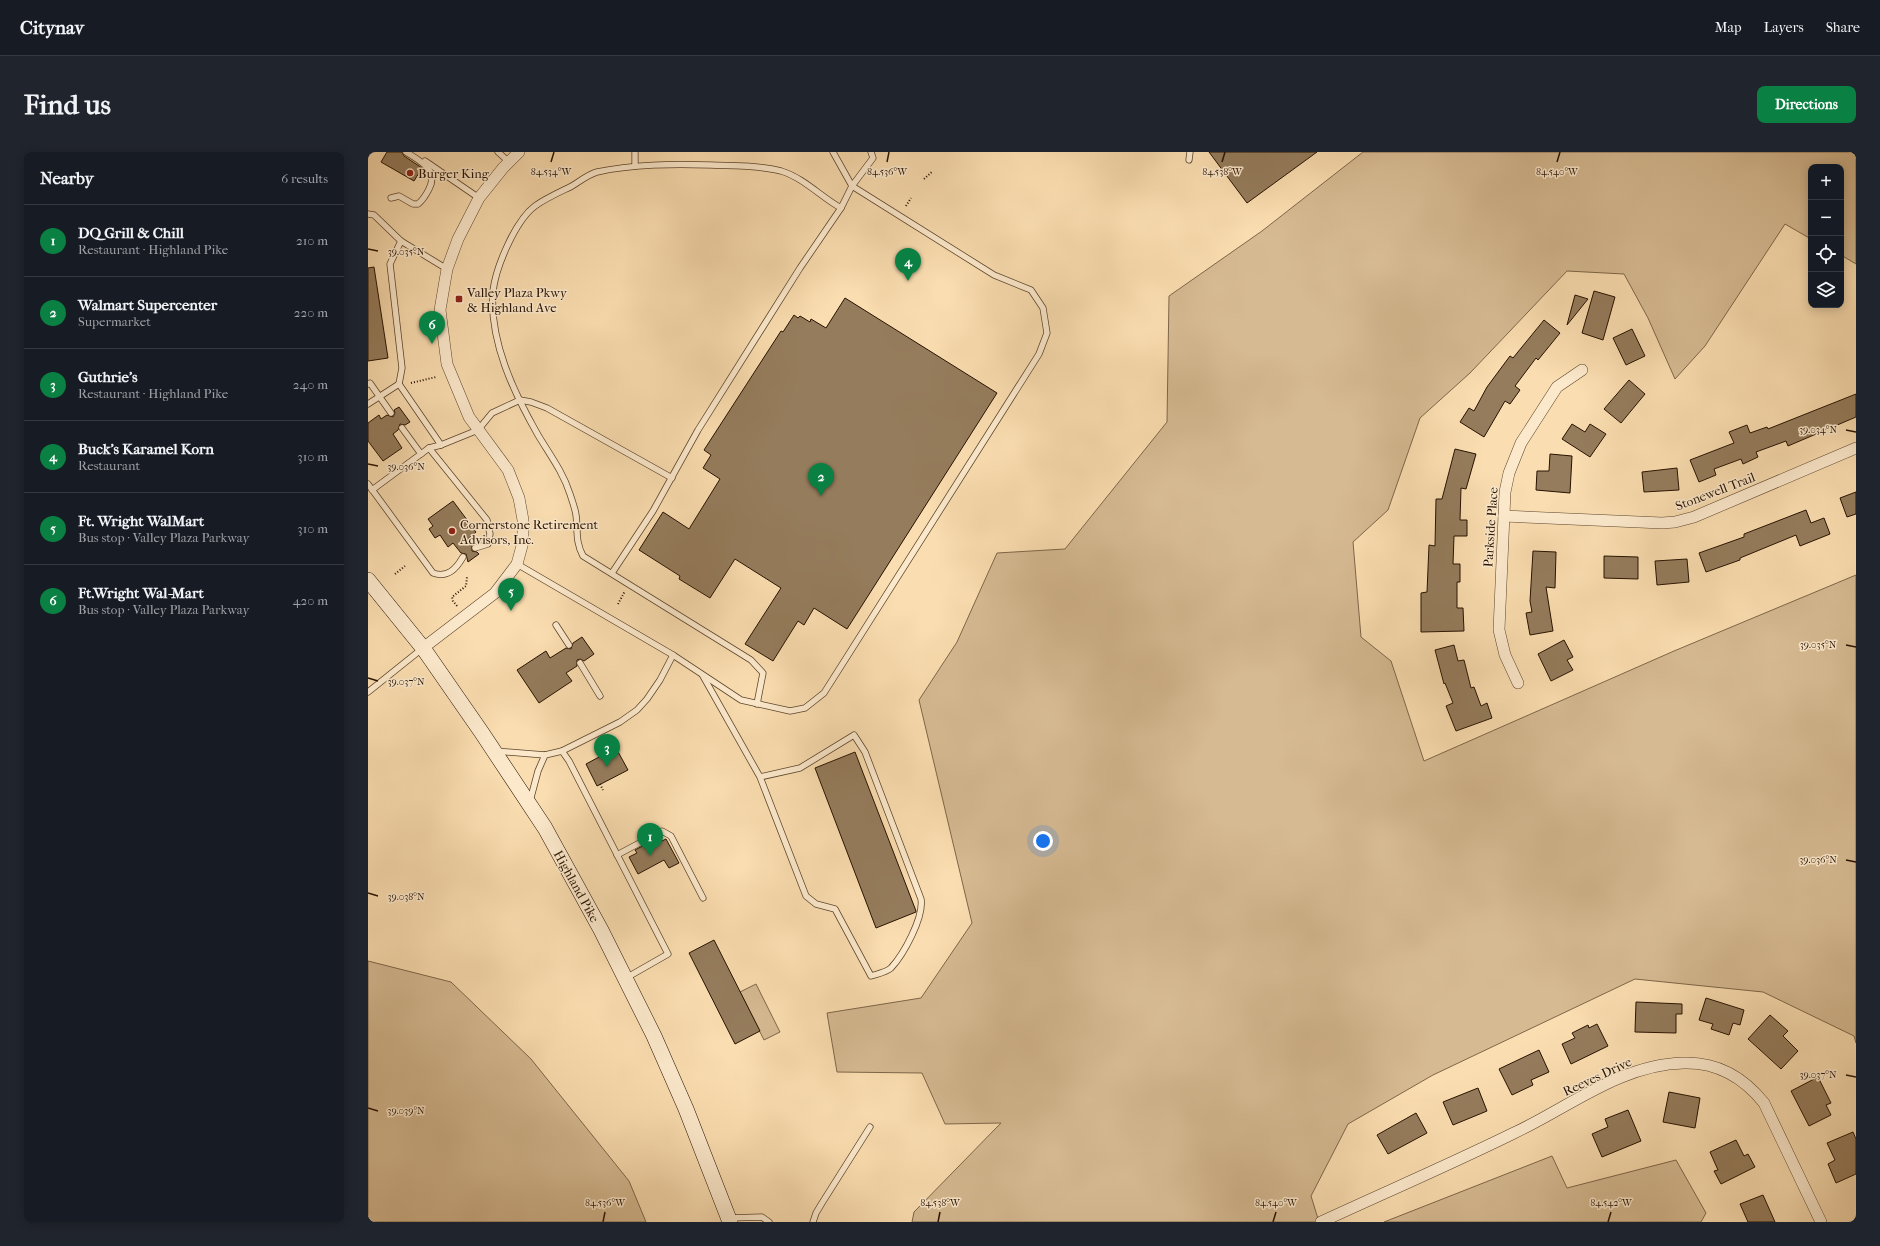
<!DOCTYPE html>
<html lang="en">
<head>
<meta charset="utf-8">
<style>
  :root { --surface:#171b24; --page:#20242c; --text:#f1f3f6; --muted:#9ea1a6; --line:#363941; --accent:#0b8043 }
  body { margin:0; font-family:"IM FELL French Canon",serif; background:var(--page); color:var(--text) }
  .controls { position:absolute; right:12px; top:12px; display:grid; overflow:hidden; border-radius:8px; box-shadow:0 2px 10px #0003 }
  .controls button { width:36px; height:36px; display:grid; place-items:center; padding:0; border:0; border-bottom:1px solid var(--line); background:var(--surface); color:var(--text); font:20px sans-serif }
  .you { position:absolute; left:675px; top:689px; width:14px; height:14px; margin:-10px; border:3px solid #fff; border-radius:50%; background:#1a73e8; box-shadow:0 0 0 6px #1a73e833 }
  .badge { display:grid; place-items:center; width:26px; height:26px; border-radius:50%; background:var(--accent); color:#fff; font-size:13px; font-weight:700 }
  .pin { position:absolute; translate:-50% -33px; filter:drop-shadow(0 1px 2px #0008) }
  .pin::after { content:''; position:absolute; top:21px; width:14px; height:12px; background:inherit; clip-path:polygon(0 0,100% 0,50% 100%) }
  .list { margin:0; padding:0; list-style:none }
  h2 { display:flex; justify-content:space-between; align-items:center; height:52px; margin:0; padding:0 16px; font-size:17px }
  h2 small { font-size:13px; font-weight:400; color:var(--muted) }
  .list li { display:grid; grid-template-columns:26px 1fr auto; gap:12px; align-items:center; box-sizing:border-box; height:72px; padding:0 16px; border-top:1px solid var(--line) }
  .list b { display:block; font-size:15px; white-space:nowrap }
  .list p { margin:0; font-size:13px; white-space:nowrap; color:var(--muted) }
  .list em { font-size:13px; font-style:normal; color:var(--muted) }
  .icon { flex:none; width:22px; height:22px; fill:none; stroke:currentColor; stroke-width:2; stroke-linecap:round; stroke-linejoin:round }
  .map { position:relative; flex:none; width:1488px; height:1070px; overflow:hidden; border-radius:8px }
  header { display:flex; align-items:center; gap:24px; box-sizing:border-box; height:56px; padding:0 20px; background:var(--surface); border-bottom:1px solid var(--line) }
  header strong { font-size:19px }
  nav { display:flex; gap:22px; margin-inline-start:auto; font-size:14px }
  .intro { display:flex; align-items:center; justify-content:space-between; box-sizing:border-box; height:96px; padding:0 24px }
  h1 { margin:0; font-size:28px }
  .button { padding:10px 18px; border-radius:8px; background:var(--accent); color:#fff; font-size:14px; font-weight:700 }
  main { display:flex; gap:24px; padding:0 24px }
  aside { flex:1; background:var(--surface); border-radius:8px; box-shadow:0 2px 10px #0003 }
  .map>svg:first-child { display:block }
  .green { fill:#d6ba92; stroke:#7e6649 }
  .building { fill:#957c5c; stroke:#271200 }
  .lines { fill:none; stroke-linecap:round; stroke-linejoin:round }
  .service-casing { stroke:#5c452c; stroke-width:7 }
  .minor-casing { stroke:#5c452c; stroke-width:12 }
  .secondary-casing { stroke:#271200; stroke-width:16 }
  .path { stroke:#271200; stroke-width:2; stroke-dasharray:1 2; stroke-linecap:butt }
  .service { stroke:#fce9cc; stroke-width:5.5 }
  .minor { stroke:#fce9cc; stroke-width:11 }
  .secondary { stroke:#fce9cc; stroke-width:15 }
  .ticks { fill:none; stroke:#271200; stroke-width:1.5 }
  .poi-dot { fill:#8f2418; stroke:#fce9cc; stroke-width:1.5 }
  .labels { text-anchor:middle; stroke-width:3; stroke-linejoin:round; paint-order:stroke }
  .poi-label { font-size:13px; fill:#271200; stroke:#fce9cc; text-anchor:start }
  .street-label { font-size:13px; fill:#271200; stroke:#fce9cc }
  .ticks-label { font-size:10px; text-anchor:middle; fill:#271200; stroke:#fce9cc; stroke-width:3; stroke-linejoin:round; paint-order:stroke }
</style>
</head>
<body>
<header>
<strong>Citynav</strong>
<nav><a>Map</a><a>Layers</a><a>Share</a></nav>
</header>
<div class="intro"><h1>Find us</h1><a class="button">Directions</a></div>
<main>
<aside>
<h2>Nearby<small>6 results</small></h2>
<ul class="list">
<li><span class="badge">1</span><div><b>DQ Grill &amp; Chill</b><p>Restaurant · Highland Pike</p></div><em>210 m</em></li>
<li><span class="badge">2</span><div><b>Walmart Supercenter</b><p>Supermarket</p></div><em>220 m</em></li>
<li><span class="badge">3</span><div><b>Guthrie's</b><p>Restaurant · Highland Pike</p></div><em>240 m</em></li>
<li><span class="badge">4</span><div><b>Buck's Karamel Korn</b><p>Restaurant</p></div><em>310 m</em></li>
<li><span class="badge">5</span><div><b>Ft. Wright WalMart</b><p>Bus stop · Valley Plaza Parkway</p></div><em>310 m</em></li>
<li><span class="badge">6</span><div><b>Ft.Wright Wal-Mart</b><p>Bus stop · Valley Plaza Parkway</p></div><em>420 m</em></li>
</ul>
</aside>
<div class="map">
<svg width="1488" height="1070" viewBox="0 0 1488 1070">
  <rect width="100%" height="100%" fill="#faddb0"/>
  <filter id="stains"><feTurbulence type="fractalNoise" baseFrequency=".005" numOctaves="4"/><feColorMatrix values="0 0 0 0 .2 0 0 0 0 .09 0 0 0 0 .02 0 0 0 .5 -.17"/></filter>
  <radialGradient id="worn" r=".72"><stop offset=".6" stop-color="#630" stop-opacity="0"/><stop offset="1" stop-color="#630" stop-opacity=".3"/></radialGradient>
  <!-- green -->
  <g class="green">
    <polygon points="995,0 1488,0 1488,112 1473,103 1473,15 1443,15 1443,87 1417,72 1337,194 1307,227 1280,166 1256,122 1199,119 1102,221 1052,266 1020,358 985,390 993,485 1023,509 1056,609 1306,499 1488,423 1488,891 1486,884 1395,840 1267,827 1065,923 980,972 943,1044 951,1070 544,1070 546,1060 633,971 577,972 554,921 469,920 459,861 553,846 604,771 551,548 589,490 629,401 697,397 799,270 801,144 894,79"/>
    <polygon points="0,809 83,830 163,907 261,1029 278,1070 0,1070"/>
    <polygon points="388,832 412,880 396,888 372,840"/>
    <polygon points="1184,1004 1199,1036 1308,1008 1338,1061 1333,1070 1016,1070"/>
  </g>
  <!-- building -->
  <g class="building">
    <polygon points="19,0 34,0 36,4 54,16 46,29 13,10"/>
    <polygon points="841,0 949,0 879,51"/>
    <polygon points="6,115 20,206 0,209 0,116"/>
    <polygon points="1226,139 1247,145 1235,188 1214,181"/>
    <polygon points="1207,143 1220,147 1199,173"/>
    <polygon points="477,146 629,241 479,477 446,456 436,473 430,469 405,509 377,492 413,436 367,407 342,446 311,427 312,424 271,398 295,360 321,377 352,327 335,316 343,303 336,298 413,179 415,180 426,163 430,166 432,164 442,170 443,167 458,176"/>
    <polygon points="1176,168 1192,181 1170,208 1168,206 1147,234 1152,238 1142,252 1137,249 1116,285 1092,270 1101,256 1106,259 1119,235 1142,204 1145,206"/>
    <polygon points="1264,177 1277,204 1258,213 1245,186"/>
    <polygon points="1261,228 1277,242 1253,271 1236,257"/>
    <polygon points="1488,242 1488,265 1420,294 1418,289 1388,300 1390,305 1375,312 1373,307 1346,317 1348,323 1331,330 1322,308 1366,291 1361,280 1379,273 1382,281 1399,275 1400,277"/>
    <polygon points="31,255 42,270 37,273 32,272 30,278 25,282 34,296 15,309 0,289 0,271 11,263 13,267 19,263 25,265 27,261 26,258"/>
    <polygon points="1204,272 1217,280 1222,272 1238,282 1222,305 1194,287"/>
    <polygon points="1087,297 1108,302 1098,337 1093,336 1092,368 1099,368 1099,384 1086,384 1085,412 1092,412 1092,430 1089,430 1089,456 1095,456 1096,479 1053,480 1053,441 1059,440 1061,393 1067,394 1068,347 1074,347"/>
    <polygon points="1182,302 1204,304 1202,341 1168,338 1169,319 1181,319"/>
    <polygon points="1309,316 1311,338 1276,340 1274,320"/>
    <polygon points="1488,340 1488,362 1479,365 1472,346"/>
    <polygon points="85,349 108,380 100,387 104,393 104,399 109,400 111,402 100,410 98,402 93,401 85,391 80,395 72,383 67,386 61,377 65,374 60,367"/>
    <polygon points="1438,358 1443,371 1456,366 1462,382 1432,394 1428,383 1372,406 1372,408 1338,420 1331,401 1376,385 1376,382"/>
    <polygon points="1165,399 1188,400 1187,436 1178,435 1185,479 1162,483 1158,461 1164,460 1162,449"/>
    <polygon points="1236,404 1270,405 1270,427 1236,426"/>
    <polygon points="1319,407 1321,430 1289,433 1287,409"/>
    <polygon points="214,485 226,502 216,509 212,507 209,508 209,514 198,521 204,529 171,551 149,518 178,499 182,506 198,496 203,497 205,491"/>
    <polygon points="1196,488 1205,505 1199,508 1205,518 1183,529 1170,502"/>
    <polygon points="1086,493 1090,509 1096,508 1103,536 1106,535 1113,554 1119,551 1124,566 1088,579 1078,554 1085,551 1077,531 1076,532 1067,498"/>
    <polygon points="248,596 260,618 229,634 218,612"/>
    <polygon points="487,600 548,759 548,760 508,776 447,616"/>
    <polygon points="290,686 292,690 298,687 311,711 301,716 296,708 270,722 261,705 269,701 267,698"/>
    <polygon points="346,788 392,879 367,892 321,801"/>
    <polygon points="1338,846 1376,858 1372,873 1365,871 1361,883 1343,877 1345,872 1331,868"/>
    <polygon points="1268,850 1314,852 1314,862 1308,862 1308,881 1267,880"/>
    <polygon points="1402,863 1420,879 1415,884 1430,899 1413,917 1380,887"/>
    <polygon points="1229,872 1240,894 1203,912 1194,892 1207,886 1204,881 1220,873 1221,876"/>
    <polygon points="1171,898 1181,920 1163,928 1165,933 1144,943 1131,917"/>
    <polygon points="1450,925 1463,951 1458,953 1463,963 1441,974 1423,939"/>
    <polygon points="1110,936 1119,959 1085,973 1075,950"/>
    <polygon points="1301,940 1332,946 1327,976 1295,970"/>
    <polygon points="1260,958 1273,989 1234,1005 1224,982 1240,975 1237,967"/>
    <polygon points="1048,961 1059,981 1020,1002 1009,983"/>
    <polygon points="1485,980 1488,987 1488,1022 1468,1031 1460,1012 1467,1008 1459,991"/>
    <polygon points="1368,988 1376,1004 1380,1002 1387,1015 1353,1032 1346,1019 1350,1018 1342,1000"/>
    <polygon points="1395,1043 1407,1070 1380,1070 1372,1052"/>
  </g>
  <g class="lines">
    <!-- service casing -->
    <g class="service-casing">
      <g id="service">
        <polyline points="130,0 141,10"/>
        <polyline points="267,0 267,14"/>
        <polyline points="821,8 822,0"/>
        <polyline points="57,9 111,46"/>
        <path d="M23 46 31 44 45 52H50C55 48 58 43 61 37 71 18 52 9 38 0"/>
        <polyline points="0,62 6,63 33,89"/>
        <polyline points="0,232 2,231 23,261"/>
        <polyline points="31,232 34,216 22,112 33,89 79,117"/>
        <polyline points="0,252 31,232 73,293"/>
        <polyline points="34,276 53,302"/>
        <polyline points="61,296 119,368 122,382 120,392 107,396"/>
        <path d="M0 332 65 421C80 426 88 417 95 405"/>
        <polyline points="4,338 61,296 73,293 110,278 124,261 152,248 163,250 179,256 304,326"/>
        <polyline points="149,412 305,503 373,548 422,559 437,556 456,541 671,202 679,181 675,156 663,138 626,123 484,34 465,0"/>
        <polyline points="244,421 285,359 330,278 432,116 473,56 484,34 505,6 503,0"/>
        <polyline points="188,473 201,493"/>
        <polyline points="212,511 232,544"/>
        <path d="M335 524 392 625 438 744 448 752 467 757 503 824C509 822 519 820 523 816 536 802 556 765 553 747L497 600 486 583 432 616 392 625"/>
        <polyline points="0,540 55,496"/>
        <path d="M389 552 395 521 383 508 215 404C207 389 210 378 208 363 207 356 204 348 202 342 195 320 182 303 170 283 146 241 121 189 125 139 128 115 147 69 167 54 178 46 192 40 204 34 212 29 221 22 229 20 266 12 305 12 342 13 365 14 391 13 413 19 436 26 453 45 473 56"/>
        <polyline points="128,599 177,603 194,599 252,570 269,558 279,547 292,528 305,503"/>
        <polyline points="194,599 201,609 300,802 258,826"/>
        <polyline points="162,649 170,619 177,603"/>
        <polyline points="249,703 294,679 303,684 335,746"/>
        <polyline points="361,1066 394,1065 401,1070"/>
        <polyline points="445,1070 448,1061 454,1051 502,975"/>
      </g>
    </g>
    <!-- minor casing -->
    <g class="minor-casing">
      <g id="minor">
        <polyline points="1136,364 1294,371 1307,370 1326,365 1488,296"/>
        <polyline points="55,496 127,441 149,412 155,390 155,368 151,346 140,318 101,265 79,212 72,158 79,117 90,87 111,46 135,16 151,0"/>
        <polyline points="1150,531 1137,503 1131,478 1137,340 1141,321 1153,291 1189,235 1214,218"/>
        <path d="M953 1070C1018 1040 1083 1012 1146 981 1200 956 1253 912 1316 911 1349 910 1376 926 1396 951L1453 1070"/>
      </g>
    </g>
    <!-- secondary casing -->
    <g class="secondary-casing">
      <polyline id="secondary" points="0,428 55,496 114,581 177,676 233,778 286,884 318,957 362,1070"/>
    </g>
    <!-- path -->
    <g class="path">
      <polyline points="556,27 565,19"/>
      <polyline points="538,54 543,46"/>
      <polyline points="43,231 68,225"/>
      <polyline points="27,422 37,414"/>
      <polyline points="250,452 257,439"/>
      <polyline points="89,454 85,449 84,445 98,434 99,425"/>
      <polyline points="228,592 235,604"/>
      <polyline points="232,632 235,638"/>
    </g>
    <!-- service -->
    <use href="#service" class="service"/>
    <!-- minor -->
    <use href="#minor" class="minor"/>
    <!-- secondary -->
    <use href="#secondary" class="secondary"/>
  </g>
  <!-- ticks -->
  <path class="ticks" d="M183 10 186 0M519 10 521 0M854 10 857 0M1189 10 1192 0M0 97 10 99M1478 278 1488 280M0 312 10 314M1478 493 1488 495M0 526 10 529M1478 708 1488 710M0 741 10 744M1478 923 1488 925M0 956 10 959M235 1070 237 1060M570 1070 572 1060M905 1070 908 1060M1240 1070 1243 1060"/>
  <!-- markers -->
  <g class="poi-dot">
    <circle cx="42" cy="21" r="4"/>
    <rect x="87" y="143" width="8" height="8" rx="2"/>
    <circle cx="84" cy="379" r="4"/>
  </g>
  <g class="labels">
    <!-- poi labels -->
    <g class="poi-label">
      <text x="50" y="26">Burger King</text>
      <text x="99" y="145">Valley Plaza Pkwy<tspan x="99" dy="15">&amp; Highland Ave</tspan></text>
      <text x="92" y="377">Cornerstone Retirement<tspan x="92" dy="15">Advisors, Inc.</tspan></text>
    </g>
    <!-- street labels -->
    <g class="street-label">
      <text transform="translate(1347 339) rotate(-21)" y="5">Stonewell Trail</text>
      <text transform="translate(1122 375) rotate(-86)" y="5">Parkside Place</text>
      <text transform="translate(209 734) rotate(61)" y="5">Highland Pike</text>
      <text transform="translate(1229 924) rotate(-25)" y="5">Reeves Drive</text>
    </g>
  </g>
  <g class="ticks-label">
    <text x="183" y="23">84.534°W</text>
    <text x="519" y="23">84.536°W</text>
    <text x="854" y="23">84.538°W</text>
    <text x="1189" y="23">84.540°W</text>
    <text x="38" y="103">39.035°N</text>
    <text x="1450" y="281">39.034°N</text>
    <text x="38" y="318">39.036°N</text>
    <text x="1450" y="496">39.035°N</text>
    <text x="38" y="533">39.037°N</text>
    <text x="1450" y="711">39.036°N</text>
    <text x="38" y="748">39.038°N</text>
    <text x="1450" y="926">39.037°N</text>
    <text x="38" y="962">39.039°N</text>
    <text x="237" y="1054">84.536°W</text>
    <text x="572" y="1054">84.538°W</text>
    <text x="908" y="1054">84.540°W</text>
    <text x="1243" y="1054">84.542°W</text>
  </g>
  <rect width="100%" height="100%" filter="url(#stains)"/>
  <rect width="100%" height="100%" fill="url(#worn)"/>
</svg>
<div class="controls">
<button>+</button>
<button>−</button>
<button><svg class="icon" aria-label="locate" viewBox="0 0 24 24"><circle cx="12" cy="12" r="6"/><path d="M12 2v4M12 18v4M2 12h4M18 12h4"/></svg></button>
<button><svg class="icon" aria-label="layers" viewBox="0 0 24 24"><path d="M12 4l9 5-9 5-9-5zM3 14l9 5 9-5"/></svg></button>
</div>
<div class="you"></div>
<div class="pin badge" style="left:282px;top:704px">1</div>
<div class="pin badge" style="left:453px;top:344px">2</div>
<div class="pin badge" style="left:239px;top:615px">3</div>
<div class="pin badge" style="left:540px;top:129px">4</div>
<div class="pin badge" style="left:143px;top:459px">5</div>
<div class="pin badge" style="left:64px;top:192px">6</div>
</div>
</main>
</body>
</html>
